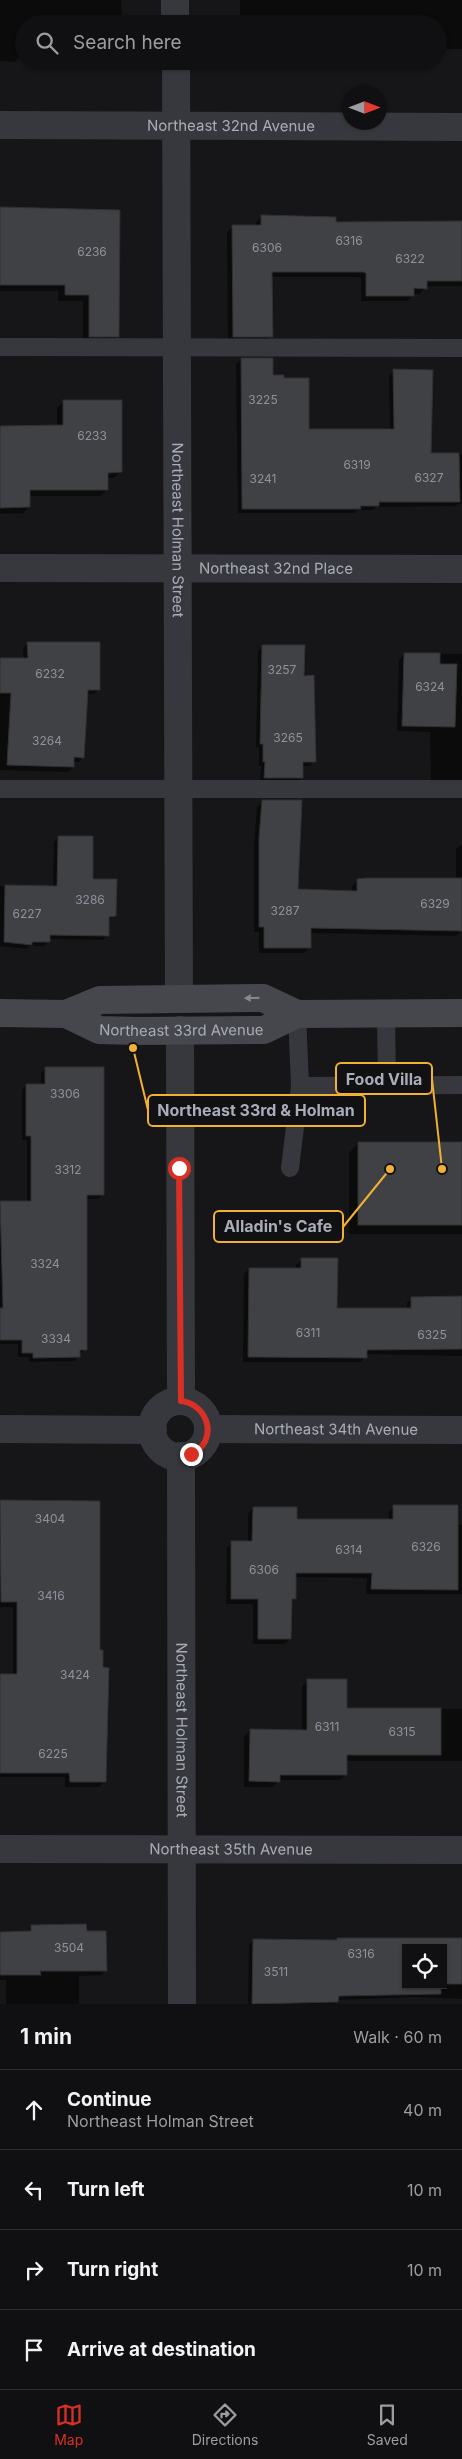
<!DOCTYPE html>
<html lang="en">
<head>
<meta charset="utf-8">
<style>
  :root { --surface:#101012; --page:#1e1e20; --text:#f1f3f6; --muted:#9c9d9f; --line:#303032; --accent:#d93025 }
  body { margin:0; font-family:Inter,sans-serif; background:var(--page); color:var(--text) }
  .controls { position:absolute; right:15px; bottom:15px; display:grid; overflow:hidden; border-radius:0px; box-shadow:0 1px 4px #0004 }
  .controls button { width:45px; height:45px; display:grid; place-items:center; padding:0; border:0; border-bottom:1px solid var(--line); background:var(--surface); color:var(--text); font:25px sans-serif }
  .compass { position:absolute; left:342px; top:85px; width:45px; height:45px; border-radius:50%; background:var(--surface); box-shadow:0 1px 4px #0004; rotate:90deg }
  .stop { position:absolute; width:15px; height:15px; margin:-11px; border:4px solid #d93025; border-radius:50%; background:#fff }
  .stop.end { background:#d93025; border-color:#fff; box-shadow:0 1px 5px #0008 }
  .list { margin:0; padding:0; list-style:none }
  h2 { display:flex; justify-content:space-between; align-items:center; height:65px; margin:0; padding:0 20px; font-size:21px }
  h2 small { font-size:16px; font-weight:400; color:var(--muted) }
  .list li { display:grid; grid-template-columns:32px 1fr auto; gap:15px; align-items:center; box-sizing:border-box; height:80px; padding:0 20px; border-top:1px solid var(--line) }
  .list b { display:block; font-size:19px; white-space:nowrap }
  .list p { margin:0; font-size:16px; white-space:nowrap; color:var(--muted) }
  .list em { font-size:16px; font-style:normal; color:var(--muted) }
  .icon { flex:none; width:28px; height:28px; fill:none; stroke:currentColor; stroke-width:2; stroke-linecap:round; stroke-linejoin:round }
  .map { position:relative; flex:none; width:462px; height:2004px; overflow:hidden }
  .search { position:absolute; background:var(--surface); box-shadow:0 1px 4px #0004; left:15px; right:15px; top:15px; height:55px; display:flex; align-items:center; gap:12px; box-sizing:border-box; padding:0 18px; border-radius:28px; color:var(--muted); font-size:19px }
  .sheet { height:385px; background:var(--surface) }
  nav { display:flex; justify-content:space-around; align-items:center; box-sizing:border-box; height:70px; border-top:1px solid var(--line); background:var(--surface); font-size:14px; color:var(--muted) }
  nav a { display:grid; justify-items:center; gap:2px }
  nav .on { color:var(--accent) }
  .map>svg:first-child { display:block }
  .shadow { fill:#0007; fill-rule:evenodd }
  .building { fill:#404145; stroke:#303034 }
  .lines { fill:none; stroke-linecap:round; stroke-linejoin:round }
  .service { stroke:#37383d; stroke-width:18 }
  .minor { stroke:#37383d; stroke-width:28 }
  .secondary { stroke:#45474d; stroke-width:28 }
  .oneway { fill:#858993 }
  .route { stroke:#d93025; stroke-width:6 }
  .labels { text-anchor:middle; stroke-width:4.5; stroke-linejoin:round; paint-order:stroke }
  .number-label { font-size:12px; fill:#8e929b }
  .street-label { font-size:15px; fill:#a8adb8; stroke:#111113 }
  .leader { fill:none; stroke:#f2b134; stroke-width:2 }
  .callout-dot { fill:#f2b134; stroke:#111113; stroke-width:2 }
  .callout { fill:#111113; stroke:#f2b134; stroke-width:2 }
  .callout-label { font-size:16px; text-anchor:middle; font-weight:bold; fill:#a8adb8 }
</style>
</head>
<body>
<div class="map">
<svg width="462" height="2004" viewBox="0 0 462 2004">
  <rect width="100%" height="100%" fill="#161618"/>
  <!-- shadow -->
  <g class="shadow">
    <polygon points="0,0 121,0 122,24 24,24 24,54 21,54 15,62 0,61"/>
    <polygon points="240,0 462,0 462,49 438,49 438,24 240,24"/>
    <polygon points="0,209 119,211 118,336 111,343 83,343 83,301 58,301 58,291 0,291"/>
    <polygon points="261,217 335,223 462,222 462,286 426,286 420,294 413,294 408,301 361,301 361,278 357,277 270,277 271,336 266,342 228,342 227,232 233,226 256,226 256,222"/>
    <polygon points="241,359 272,377 307,430 390,430 389,376 394,371 430,455 462,454 462,503 454,506 376,507 373,510 358,510 354,513 238,513 236,364"/>
    <polygon points="63,402 120,472 114,478 107,478 107,490 100,496 29,496 29,507 23,513 0,514 0,428 57,427 57,408"/>
    <polygon points="28,643 99,689 94,694 87,694 83,757 79,762 73,762 73,767 68,772 0,770 0,660 24,660 23,648"/>
    <polygon points="263,646 303,677 314,761 310,766 302,766 302,778 297,782 260,782 261,766 259,766 259,747 256,748 258,651"/>
    <polygon points="404,654 462,654 462,782 431,783 430,732 397,731 399,660"/>
    <polygon points="263,801 297,890 352,892 352,886 358,880 456,879 456,849 462,844 462,930 456,936 310,933 310,947 304,953 259,953 259,932 254,932 254,844 257,807"/>
    <polygon points="59,837 114,916 107,920 107,935 103,940 49,939 44,946 29,946 26,949 0,946 0,886 53,887 54,842"/>
    <polygon points="46,1069 103,1195 98,1199 86,1199 86,1349 79,1354 75,1361 29,1362 29,1357 18,1357 18,1344 0,1344 0,1202 27,1203 27,1140 22,1140 22,1090 26,1085 41,1085 41,1073"/>
    <polygon points="358,1143 462,1143 462,1234 349,1234 349,1153"/>
    <polygon points="301,1260 336,1309 407,1309 407,1303 412,1298 462,1297 462,1356 366,1354 361,1362 243,1362 244,1274 249,1269 296,1269 296,1265"/>
    <polygon points="0,1499 2,1499 99,1652 104,1782 99,1787 65,1787 65,1777 0,1777 0,1675 13,1676 13,1607 0,1607"/>
    <polygon points="394,1507 462,1525 462,1594 366,1594 367,1578 295,1577 295,1599 291,1603 290,1639 285,1644 253,1644 253,1604 226,1604 227,1548 232,1543 248,1543 248,1513 253,1508 295,1521 389,1521 389,1512"/>
    <polygon points="308,1681 346,1709 462,1709 462,1761 346,1761 345,1775 340,1780 279,1780 273,1787 244,1787 244,1736 250,1730 302,1731 302,1686"/>
    <polygon points="32,1926 86,1932 106,1970 101,1975 79,1976 79,2004 6,2004 6,1980 0,1980 0,1933 26,1932"/>
    <path d="M462 1939V1999L416 1997 337 2000 335 2004H248L249 1945 253 1941ZM406 1948H443V1985H406Z"/>
  </g>
  <!-- building -->
  <g class="building">
    <polygon points="0,207 120,210 119,337 89,337 89,295 65,295 65,285 0,285"/>
    <polygon points="261,215 336,217 336,222 462,221 462,281 427,281 427,289 414,288 414,296 366,296 366,273 363,272 272,272 273,337 233,337 232,225 261,225"/>
    <polygon points="241,358 273,358 273,375 284,375 284,378 309,378 309,429 394,429 393,369 433,370 431,453 459,453 460,502 379,502 379,506 360,506 361,509 242,509"/>
    <polygon points="63,400 122,400 122,472 108,473 108,490 30,490 30,507 0,508 0,426 63,425"/>
    <polygon points="27,642 100,642 100,690 88,690 84,758 74,757 74,767 7,765 11,693 0,693 0,658 28,658"/>
    <polygon points="262,645 305,645 304,676 314,675 316,762 303,762 303,778 264,778 265,762 263,762 263,744 260,744"/>
    <polygon points="404,653 440,653 440,664 457,664 455,727 402,726"/>
    <polygon points="262,800 302,800 298,889 357,891 357,879 366,878 462,878 462,931 311,928 311,948 264,948 264,927 259,927 259,838"/>
    <polygon points="58,836 93,836 93,879 117,879 116,916 109,917 109,936 50,935 50,942 32,942 32,945 4,942 5,885 57,886"/>
    <polygon points="45,1067 104,1067 104,1195 87,1195 87,1350 80,1350 80,1357 33,1358 33,1353 22,1353 22,1340 0,1340 0,1308 3,1308 0,1201 31,1201 31,1136 26,1136 26,1084 45,1084"/>
    <rect x="358" y="1142" width="104" height="83"/>
    <polygon points="301,1258 338,1258 337,1308 411,1308 411,1297 462,1296 462,1349 367,1350 367,1358 248,1357 249,1268 301,1268"/>
    <polygon points="0,1500 100,1501 100,1650 103,1650 103,1667 109,1668 106,1782 70,1782 69,1773 0,1773 0,1674 17,1674 17,1602 1,1602"/>
    <polygon points="393,1505 458,1505 458,1590 371,1589 372,1573 296,1573 296,1599 292,1599 291,1639 258,1639 258,1599 231,1599 231,1541 252,1541 253,1507 297,1507 297,1519 393,1519"/>
    <polygon points="307,1679 347,1679 347,1708 441,1708 441,1755 347,1755 347,1775 280,1775 280,1782 249,1781 250,1729 307,1730"/>
    <polygon points="86,1924 87,1931 106,1931 107,1971 40,1971 41,1975 0,1975 0,1932 31,1931 31,1925"/>
    <polygon points="337,1938 462,1938 462,1984 443,1984 443,1948 406,1948 406,1985 441,1985 441,1994 339,1996 338,2002 252,2004 253,1939 337,1940"/>
  </g>
  <g class="lines">
    <!-- service -->
    <g class="service">
      <polyline points="0,347 462,348"/>
      <polyline points="0,789 462,789"/>
      <polyline points="386,1014 387,1085"/>
      <polyline points="300,1086 462,1085"/>
      <polyline points="290,1168 300,1086 297,1014"/>
    </g>
    <!-- minor -->
    <g class="minor">
      <polyline points="175,0 175,24"/>
      <path id="s1" d="M176 61 179 999"/>
      <path id="s2" d="M0 125 462 127"/>
      <path id="s3" d="M0 568 462 569"/>
      <polyline points="180,1030 181,1401"/>
      <circle cx="180" cy="1429" r="28"/>
      <polyline points="0,1429 153,1430"/>
      <path id="s4" d="M208 1429 462 1430"/>
      <path id="s5" d="M181 1456 182 2004"/>
      <path id="s6" d="M0 1849 462 1850"/>
    </g>
    <!-- secondary -->
    <g class="secondary">
      <polyline points="0,1013 66,1014 100,1000 263,998 297,1014 462,1013"/>
      <path id="s7" d="M66 1014 99 1030 138 1031 264 1030 297 1014"/>
    </g>
  </g>
  <!-- one-way arrows -->
  <defs><path id="oneway-solid" d="M-6-.8H1V-3.2L6.5 0L1 3.2V.8H-6Z" transform="scale(1.25)"/></defs>
  <use class="oneway" href="#oneway-solid" transform="translate(252 998) rotate(179)"/>
  <g class="lines">
    <!-- route -->
    <path class="route" d="M179 1168 181 1401C209 1404 219 1442 191 1454"/>
  </g>
  <g class="labels">
    <!-- number labels -->
    <g class="number-label">
      <text x="349" y="245">6316</text>
      <text x="267" y="252">6306</text>
      <text x="92" y="256">6236</text>
      <text x="410" y="263">6322</text>
      <text x="263" y="404">3225</text>
      <text x="92" y="440">6233</text>
      <text x="357" y="469">6319</text>
      <text x="429" y="482">6327</text>
      <text x="263" y="483">3241</text>
      <text x="282" y="674">3257</text>
      <text x="50" y="678">6232</text>
      <text x="430" y="691">6324</text>
      <text x="288" y="742">3265</text>
      <text x="47" y="745">3264</text>
      <text x="90" y="904">3286</text>
      <text x="435" y="908">6329</text>
      <text x="285" y="915">3287</text>
      <text x="27" y="918">6227</text>
      <text x="65" y="1098">3306</text>
      <text x="68" y="1174">3312</text>
      <text x="45" y="1268">3324</text>
      <text x="308" y="1337">6311</text>
      <text x="432" y="1339">6325</text>
      <text x="56" y="1343">3334</text>
      <text x="50" y="1523">3404</text>
      <text x="426" y="1551">6326</text>
      <text x="349" y="1554">6314</text>
      <text x="264" y="1574">6306</text>
      <text x="51" y="1600">3416</text>
      <text x="75" y="1679">3424</text>
      <text x="327" y="1731">6311</text>
      <text x="402" y="1736">6315</text>
      <text x="53" y="1758">6225</text>
      <text x="69" y="1952">3504</text>
      <text x="361" y="1958">6316</text>
      <text x="276" y="1976">3511</text>
    </g>
    <!-- street labels -->
    <g class="street-label">
      <text dy="5" stroke="none"><textPath href="#s2" startOffset="231">Northeast 32nd Avenue</textPath></text>
      <text dy="5" stroke="none"><textPath href="#s1" startOffset="469">Northeast Holman Street</textPath></text>
      <text dy="5" stroke="none"><textPath href="#s3" startOffset="276">Northeast 32nd Place</textPath></text>
      <text dy="5" stroke="none"><textPath href="#s7" startOffset="119">Northeast 33rd Avenue</textPath></text>
      <text dy="5" stroke="none"><textPath href="#s4" startOffset="128">Northeast 34th Avenue</textPath></text>
      <text dy="5" stroke="none"><textPath href="#s5" startOffset="274">Northeast Holman Street</textPath></text>
      <text dy="5" stroke="none"><textPath href="#s6" startOffset="231">Northeast 35th Avenue</textPath></text>
    </g>
  </g>
  <!-- callouts -->
  <path class="leader" d="M442 1169L432 1079M133 1048L148 1110M390 1169L343 1227"/>
  <g class="callout-dot">
    <circle cx="442" cy="1169" r="5"/>
    <circle cx="133" cy="1048" r="5"/>
    <circle cx="390" cy="1169" r="5"/>
  </g>
  <g class="callout">
    <rect x="336" y="1063" width="96" height="31" rx="5"/>
    <rect x="148" y="1095" width="217" height="31" rx="5"/>
    <rect x="214" y="1211" width="129" height="31" rx="5"/>
  </g>
  <g class="callout-label">
    <text x="384" y="1085">Food Villa</text>
    <text x="256" y="1116">Northeast 33rd &amp; Holman</text>
    <text x="278" y="1232">Alladin's Cafe</text>
  </g>
</svg>
<div class="controls">
<button><svg class="icon" aria-label="locate" viewBox="0 0 24 24"><circle cx="12" cy="12" r="6"/><path d="M12 2v4M12 18v4M2 12h4M18 12h4"/></svg></button>
</div>
<svg class="compass" viewBox="-18 -18 36 36"><path d="M0-13l5 13h-10z" fill="#e53935"/><path d="M0 13l5-13h-10z" fill="#9c9d9f"/></svg>
<div class="stop" style="left:179px;top:1168px"></div>
<div class="stop end" style="left:191px;top:1454px"></div>
<div class="search"><svg class="icon" aria-label="search" viewBox="0 0 24 24"><circle cx="10" cy="10" r="6"/><path d="M15 15l6 6"/></svg>Search here</div>
</div>
<section class="sheet">
<h2>1 min<small>Walk · 60 m</small></h2>
<ul class="list">
<li><svg class="icon" aria-label="ahead" viewBox="0 0 24 24"><path d="M12 20V5M6 11l6-6 6 6"/></svg><div><b>Continue</b><p>Northeast Holman Street</p></div><em>40 m</em></li>
<li><svg class="icon" aria-label="left" viewBox="0 0 24 24"><path d="M17 20v-9H6M10 6l-5 5 5 5"/></svg><div><b>Turn left</b></div><em>10 m</em></li>
<li><svg class="icon" aria-label="right" viewBox="0 0 24 24"><path d="M7 20v-9h11M14 6l5 5-5 5"/></svg><div><b>Turn right</b></div><em>10 m</em></li>
<li><svg class="icon" aria-label="arrive" viewBox="0 0 24 24"><path d="M6 21V4h12l-3 4 3 4H6"/></svg><div><b>Arrive at destination</b></div></li>
</ul>
</section>
<nav>
<a class="on"><svg class="icon" aria-label="map" viewBox="0 0 24 24"><path d="M3 6l6-2 6 2 6-2v14l-6 2-6-2-6 2zM9 4v14M15 6v14"/></svg>Map</a>
<a><svg class="icon" aria-label="directions" viewBox="0 0 24 24"><path d="M12 3l9 9-9 9-9-9zM9 14v-3h6M13 9l2 2-2 2"/></svg>Directions</a>
<a><svg class="icon" aria-label="saved" viewBox="0 0 24 24"><path d="M7 4h10v16l-5-4-5 4z"/></svg>Saved</a>
</nav>
</body>
</html>
